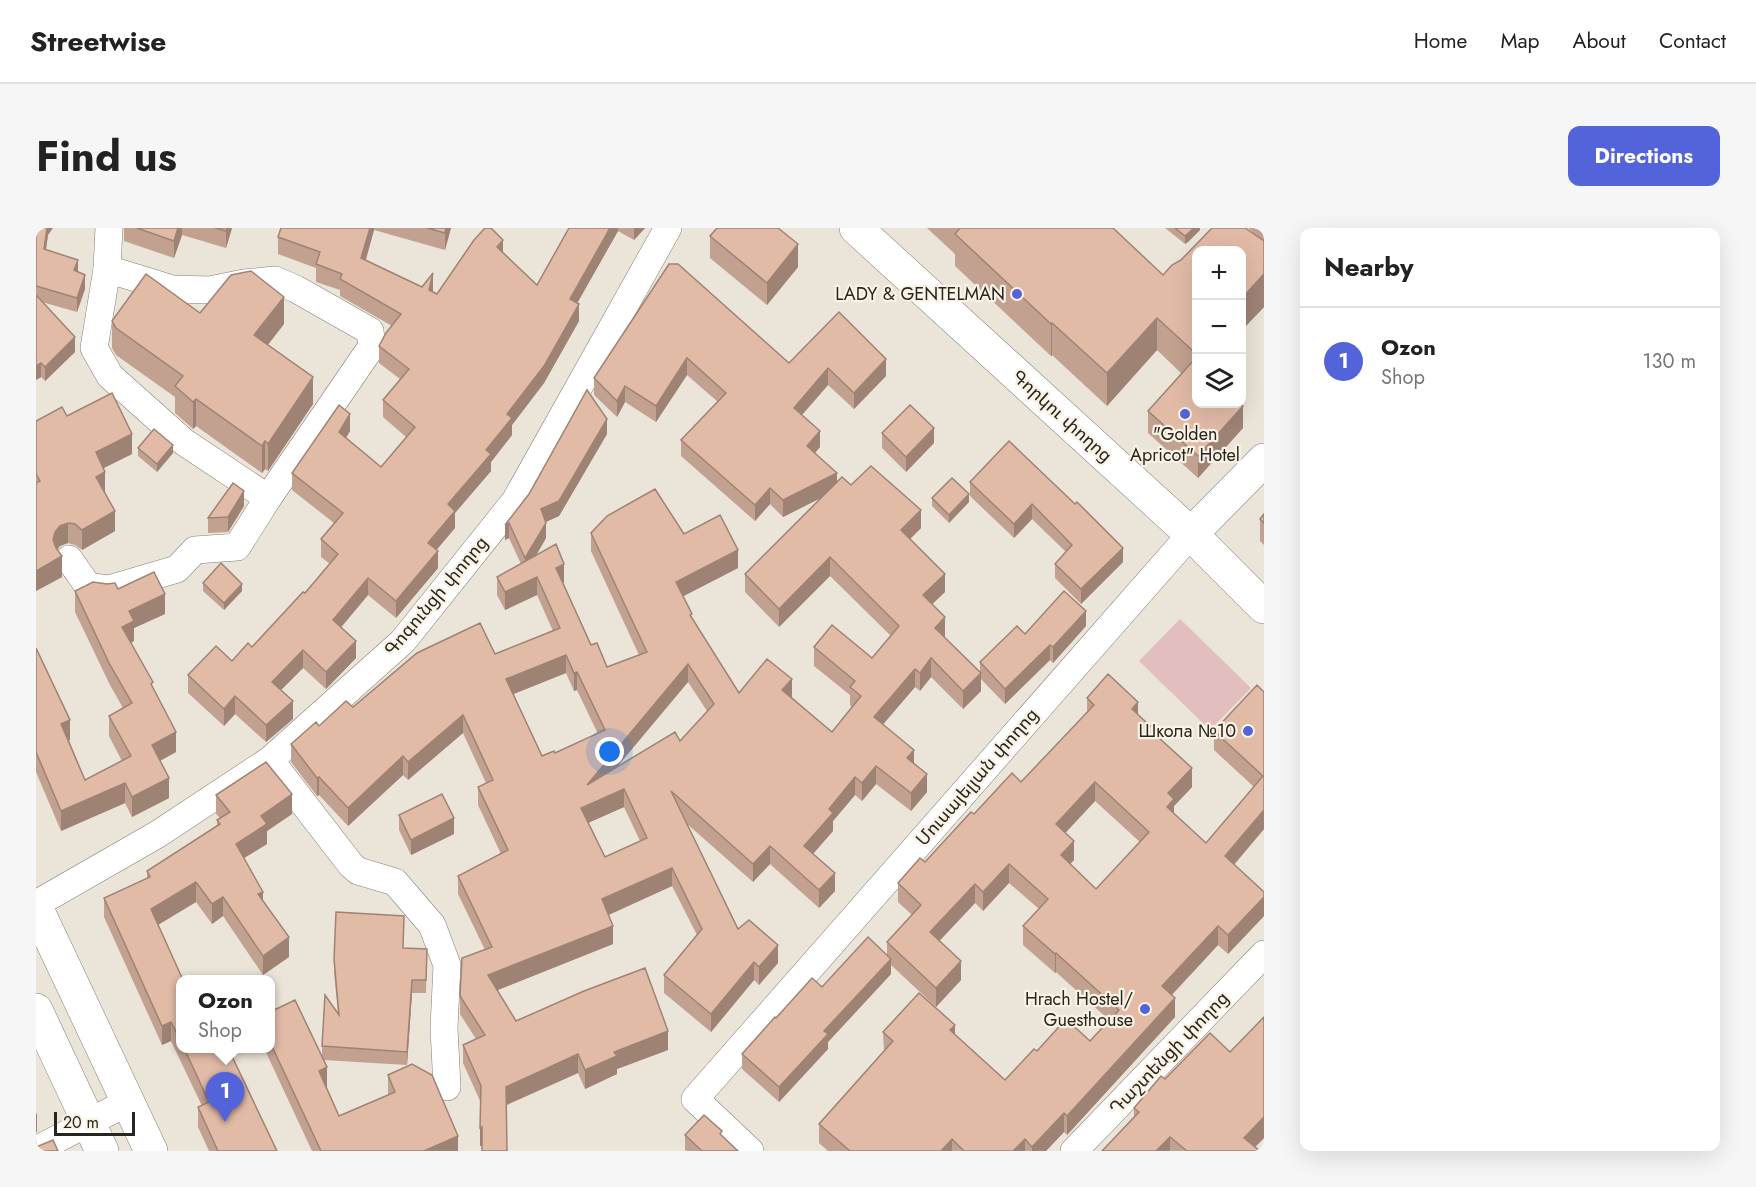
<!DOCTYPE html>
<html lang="en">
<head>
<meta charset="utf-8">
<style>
  :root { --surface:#fff; --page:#f6f6f6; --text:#222; --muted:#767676; --line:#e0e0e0; --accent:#5364da }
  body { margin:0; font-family:Jost,"Noto Sans Armenian",sans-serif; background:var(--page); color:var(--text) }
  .controls { position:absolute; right:18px; top:18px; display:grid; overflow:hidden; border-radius:12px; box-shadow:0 6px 24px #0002 }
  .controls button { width:54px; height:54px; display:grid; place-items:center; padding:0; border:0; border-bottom:2px solid var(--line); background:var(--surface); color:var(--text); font:30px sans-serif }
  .scale { position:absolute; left:18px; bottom:15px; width:81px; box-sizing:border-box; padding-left:6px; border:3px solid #272520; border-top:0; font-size:16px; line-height:21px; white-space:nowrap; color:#272520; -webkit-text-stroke:4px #f9f2e5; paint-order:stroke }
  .you { position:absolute; left:574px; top:524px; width:21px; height:21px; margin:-15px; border:4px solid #fff; border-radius:50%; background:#1a73e8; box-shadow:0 0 0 9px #1a73e833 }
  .badge { display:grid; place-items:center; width:39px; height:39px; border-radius:50%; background:var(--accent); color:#fff; font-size:20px; font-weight:700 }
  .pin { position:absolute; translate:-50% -50px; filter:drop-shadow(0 2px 3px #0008) }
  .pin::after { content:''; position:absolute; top:32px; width:21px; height:18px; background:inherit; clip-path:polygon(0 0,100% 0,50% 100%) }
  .popup { position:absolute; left:140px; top:747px; width:99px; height:78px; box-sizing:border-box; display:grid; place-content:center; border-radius:12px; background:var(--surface); filter:drop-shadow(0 2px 4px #0005); font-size:20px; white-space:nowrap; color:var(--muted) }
  .popup b { font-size:22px; color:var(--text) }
  .popup::after { content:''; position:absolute; left:50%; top:100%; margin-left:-12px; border:12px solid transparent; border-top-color:var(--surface) }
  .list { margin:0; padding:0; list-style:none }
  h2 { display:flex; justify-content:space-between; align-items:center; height:78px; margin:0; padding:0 24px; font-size:26px }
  h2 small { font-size:20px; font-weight:400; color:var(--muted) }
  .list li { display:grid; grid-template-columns:39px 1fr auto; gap:18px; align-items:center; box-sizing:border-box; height:108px; padding:0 24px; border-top:2px solid var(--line) }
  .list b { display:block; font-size:22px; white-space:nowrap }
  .list p { margin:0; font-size:20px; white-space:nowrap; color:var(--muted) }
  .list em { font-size:20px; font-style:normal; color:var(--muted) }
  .icon { flex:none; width:33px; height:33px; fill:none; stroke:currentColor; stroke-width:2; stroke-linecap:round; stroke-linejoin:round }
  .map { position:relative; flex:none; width:1228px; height:923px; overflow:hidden; border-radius:12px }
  header { display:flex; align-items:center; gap:36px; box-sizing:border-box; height:84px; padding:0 30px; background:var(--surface); border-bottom:2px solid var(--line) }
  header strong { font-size:28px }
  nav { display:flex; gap:33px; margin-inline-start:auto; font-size:21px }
  .intro { display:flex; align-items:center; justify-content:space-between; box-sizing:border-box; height:144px; padding:0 36px }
  h1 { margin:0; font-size:42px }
  .button { padding:15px 27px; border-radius:12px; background:var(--accent); color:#fff; font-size:21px; font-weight:700 }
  main { display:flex; gap:36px; padding:0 36px }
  aside { flex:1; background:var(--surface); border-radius:12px; box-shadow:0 6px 24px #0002 }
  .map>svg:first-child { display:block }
  .green { fill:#e2bebf }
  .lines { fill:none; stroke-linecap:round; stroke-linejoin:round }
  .street-casing { stroke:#868075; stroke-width:28 }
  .secondary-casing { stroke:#868075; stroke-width:34 }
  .street { stroke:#fff; stroke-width:27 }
  .secondary { stroke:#fff; stroke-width:33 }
  .wall { fill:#c2a190; fill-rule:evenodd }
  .shaded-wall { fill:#9e8375 }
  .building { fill:#e2bba7; stroke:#9e8375; stroke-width:1.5; fill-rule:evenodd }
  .poi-dot { fill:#5364da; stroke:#f9f2e5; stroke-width:2 }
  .labels { text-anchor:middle; stroke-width:4.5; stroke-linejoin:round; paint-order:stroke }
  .poi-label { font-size:18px; fill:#272520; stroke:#f9f2e5; text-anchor:end }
  .street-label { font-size:18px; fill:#272520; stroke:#f9f2e5 }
</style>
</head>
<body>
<header>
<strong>Streetwise</strong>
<nav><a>Home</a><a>Map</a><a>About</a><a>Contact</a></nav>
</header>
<div class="intro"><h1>Find us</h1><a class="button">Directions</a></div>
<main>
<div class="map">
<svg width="1228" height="923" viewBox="0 0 1228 923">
  <rect width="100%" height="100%" fill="#ebe4d8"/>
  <!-- green -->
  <polygon class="green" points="1144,391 1215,460 1174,502 1103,433"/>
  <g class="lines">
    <!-- street casing -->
    <g class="street-casing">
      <g id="street">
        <polyline points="71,41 136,61 174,62 208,55 239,52 260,61 334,103 336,118 232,270"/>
        <polyline points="33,331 52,358 73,361 141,341 159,322 201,319 232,270 148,214 74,148 58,120 71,41 73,0"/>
        <polyline points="234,532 315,637 322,643 359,654 396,697 411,737 408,800 411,859"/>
        <polyline points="0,676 122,606 234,532 367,413 479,273 632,0"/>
        <polyline points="0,922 92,874"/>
        <polyline points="714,923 659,871 1155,306"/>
        <polyline points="1038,923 1228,726"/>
      </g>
    </g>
    <!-- secondary casing -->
    <g class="secondary-casing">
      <g id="secondary">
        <polyline points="820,0 1155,306 1228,379"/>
        <polyline points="1155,306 1228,232"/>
        <polyline points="0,679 115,923"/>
        <polyline points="0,782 66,923"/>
      </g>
    </g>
    <!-- street -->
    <use href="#street" class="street"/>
    <!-- secondary -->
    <use href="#secondary" class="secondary"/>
  </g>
  <!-- wall -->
  <g class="wall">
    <polygon points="0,0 12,7 10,21 42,44 49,61 41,84 6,74 39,124 9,153 5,149 0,152"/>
    <polygon points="88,0 196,0 190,20 146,7 138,30 88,13"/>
    <polygon points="245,0 415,0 409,22 338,2 330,32 386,59 397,62 397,64 401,66 467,25 501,57 533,0 609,0 598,12 582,3 541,75 543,93 508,155 476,197 476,207 455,234 455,243 419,285 419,300 400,322 402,340 360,390 332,367 305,399 320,430 290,461 267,440 245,462 257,491 230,514 199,486 188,498 152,465 152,447 196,433 216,419 269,365 294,336 285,329 285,311 298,295 256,262 256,245 314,203 310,210 345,239 370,209 347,189 347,172 364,151 343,135 343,118 356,98 304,68 304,62 280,54 280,40 242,26 242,9"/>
    <polygon points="891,0 1077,0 1127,47 1136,37 1145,32 1176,0 1209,0 1219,7 1212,0 1228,0 1228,79 1206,102 1206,22 1161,22 1161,176 1204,176 1207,178 1207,200 1162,250 1112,205 1112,183 1146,146 1121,122 1071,178 1016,127 1015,128 919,38 919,26"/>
    <polygon points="1129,0 1164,0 1164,2 1152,14 1149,16"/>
    <polygon points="674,8 762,39 731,77 674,30"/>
    <path d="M633 36 753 135 850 148 818 181 792 157 766 187 784 219 779 225 801 255 815 257 885 300 874 311 909 364 896 376 909 408 908 409 944 444V434L989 406 1050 398 1017 435 1014 432 969 476 945 451V463L927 481 895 449 884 463 879 459 847 496 878 535 891 564 875 583 840 556 826 573 819 567 797 593V603L777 626 799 663 783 680 734 636 717 654 650 595 702 701 742 735 723 757 718 752 675 804 628 765V747L661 707 636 658 572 687 577 716 461 762 480 793 632 822 581 841V846L549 861 542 845 471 877 446 918H444L445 875 427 835V817L440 811 424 786V768L449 722 422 666V648L465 626 442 577V559L450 555 427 505 372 552 367 547 312 598 283 567 281 568 255 534V516L283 498 317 479 459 426 517 403 501 367 469 382 461 367V349L485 336 473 310 469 312V297L571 206 523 288 510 294V310L500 328 528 354 527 355 555 417 571 439 603 427 555 323V305L648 306 702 340 647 368 656 390 703 465 756 469 796 504 816 479 814 477V467L778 438V419L836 430 855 408 794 348 743 399 709 364V346L786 269 747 289 734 276 719 293 645 228V212L682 174 651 147 620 194 589 174 581 189 558 167V150ZM530 445 538 463 541 462 562 506 519 525 506 528 477 466ZM652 454 671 483 644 513 581 538ZM588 579 604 613 569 629 552 595Z"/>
    <polygon points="164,85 248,96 232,117 277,176 232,243 229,241 226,245 160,198 157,201 139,185 139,169 80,127 76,120 76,93"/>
    <polygon points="31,188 96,226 67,240 69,264 79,303 46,322 39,317 32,315 24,318 21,321 26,349 0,363 0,193"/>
    <polygon points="846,205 898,215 870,244 846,220"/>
    <polygon points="973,213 1087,334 1045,376 1019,350 1019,336 1030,324 996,291 978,310 934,268 934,254"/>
    <polygon points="102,220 137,225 121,244 102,228"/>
    <polygon points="896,270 933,274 913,295 896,278"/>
    <polygon points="208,278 192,304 172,305 172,290"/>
    <polygon points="1228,286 1228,317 1224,313 1224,291"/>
    <polygon points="167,355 206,363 188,382 167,363"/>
    <polygon points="82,361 129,386 98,400 98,413 95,415 117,460 140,524 124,533 133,570 96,589 89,575 25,603 0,544 0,420 34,512 33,512 49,552 86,533 73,508 73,488 87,480 74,457 39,384 39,363"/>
    <path d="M1228 464V601L1198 637 1228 664V688L1192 726 1182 717 1136 767 1139 789 1031 907 1028 904 1010 923H792L783 915V896L848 823 847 804 919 806 969 852 1001 823 1054 813 1073 792 1020 744 1019 745 987 717V698L1003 681 973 655 947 683 939 675 903 713 925 752 900 779 855 737V746L792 814V821L743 874 706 841V826L740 790 786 759 851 727V714L876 687 862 674V655L889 634 938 586 985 554 1051 485V470L1102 487 1124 511 1156 559 1138 578V585L1170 615 1218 559 1178 522V503ZM1059 573 1104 614 1060 661 1034 636 1038 632 1029 605Z"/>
    <polygon points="180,567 256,586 231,603 231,616 208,630 253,729 227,747 187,688 176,696 160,674 122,697 144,752 144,820 192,820 241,923 173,923 162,899 162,879 166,878 135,813 126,817 68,689 68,670 111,651 111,643 181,598 181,592 184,590 180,586"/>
    <polygon points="363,587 418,606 375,627 363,602"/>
    <polygon points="367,720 391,721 390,765 376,765 371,837 287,832 290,859 303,888 352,867 352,847 422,923 276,923 228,820 234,820 234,784 286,829 286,818 302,786 298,744 298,731"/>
    <polygon points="1228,789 1228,910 1219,919 1224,923 1066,923 1098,889 1098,880 1129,851 1194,824"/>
    <polygon points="649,907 686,907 702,923 651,923 649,922"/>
  </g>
  <!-- shaded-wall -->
  <g class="shaded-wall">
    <polygon points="11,0 17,0 12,7 8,35 8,21"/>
    <polygon points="142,0 146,0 146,7 138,30 138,13"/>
    <polygon points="191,0 196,0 190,20 190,3"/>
    <polygon points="334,0 338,0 338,2 325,48 325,30"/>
    <polygon points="410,0 415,0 409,22 409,5"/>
    <polygon points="574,0 582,0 582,3 534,88 534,71"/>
    <polygon points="598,0 609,0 598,12"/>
    <polygon points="1158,0 1164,0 1164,2 1152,14 1149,16 1149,8"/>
    <polygon points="467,12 467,29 461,19"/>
    <polygon points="762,16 762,39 731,77 731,55"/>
    <polygon points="42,32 42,46 38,42"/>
    <polygon points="397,45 397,62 393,79 393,62"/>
    <polygon points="1228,46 1228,79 1206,102 1206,70"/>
    <polygon points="49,47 49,61 41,84 41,70"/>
    <polygon points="248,69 248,96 218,134 218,107"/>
    <polygon points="543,76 543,93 508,155 476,197 476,207 455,234 455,243 419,285 419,300 392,332 392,315 412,276"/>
    <polygon points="1121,90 1121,122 1071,178 1071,145"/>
    <polygon points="1016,95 1016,127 1015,128 1015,96"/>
    <polygon points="39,109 39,124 9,153 9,139"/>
    <polygon points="1161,117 1161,150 1156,154 1156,122"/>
    <polygon points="651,130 651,147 620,194 620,178"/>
    <polygon points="850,131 850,148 818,181 818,165"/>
    <polygon points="5,135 5,149 0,152 0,138"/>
    <polygon points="792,140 792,157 758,196 758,180"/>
    <polygon points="277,149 277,176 232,243 232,216"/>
    <polygon points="589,158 589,174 581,189 581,173"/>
    <polygon points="160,171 160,198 157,201 157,174"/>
    <polygon points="1207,178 1207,200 1162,250 1162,228"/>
    <polygon points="314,186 314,203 303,221 303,204"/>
    <polygon points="571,191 571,206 523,288 505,296 505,281"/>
    <polygon points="898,200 898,215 870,244 870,229"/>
    <polygon points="784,203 784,219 771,234 771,218"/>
    <polygon points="96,206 96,226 60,244 60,224"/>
    <polygon points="229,213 229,241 226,245 226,218"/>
    <polygon points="137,217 137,225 121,244 121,236"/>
    <polygon points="69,244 69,264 60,249"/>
    <polygon points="801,245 801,262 747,289 747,272"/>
    <polygon points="734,260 734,276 719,293 719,277"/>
    <polygon points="208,263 208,278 192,304 192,289"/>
    <polygon points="933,266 933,274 913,295 913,287"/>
    <polygon points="996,276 996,291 978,310 978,296"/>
    <polygon points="885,282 885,300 865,320 865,302"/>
    <polygon points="79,283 79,303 46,322 46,302"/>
    <polygon points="32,295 32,315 24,318 19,324 17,312 19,304 24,298"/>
    <polygon points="473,295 473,310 469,312 469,297"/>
    <polygon points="510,295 510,310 489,346 489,330"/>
    <polygon points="1087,320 1087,334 1045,376 1045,361"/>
    <polygon points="702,322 702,340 640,372 640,354"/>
    <polygon points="402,323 402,340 360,390 360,373"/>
    <polygon points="26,328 26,349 0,363 0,343"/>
    <polygon points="794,329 794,348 743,399 743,381"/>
    <polygon points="528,336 528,354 520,358 520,340"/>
    <polygon points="909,346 909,364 887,385 887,367"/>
    <polygon points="501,349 501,367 469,382 469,364"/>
    <polygon points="332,350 332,367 297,409 297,392"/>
    <polygon points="206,356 206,363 188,382 188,375"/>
    <polygon points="129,366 129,386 98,400 98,413 86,419 86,399 93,383"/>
    <polygon points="1050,383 1050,398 1017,435 1017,419"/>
    <polygon points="909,389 909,408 899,418 899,400"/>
    <polygon points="320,413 320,430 290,461 290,444"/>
    <polygon points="1014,417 1014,432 969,476 969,461"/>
    <polygon points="267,422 267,440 236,471 236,454"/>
    <polygon points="530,427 530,445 470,469 470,451"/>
    <polygon points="895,430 895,449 884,463 884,445"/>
    <polygon points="652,436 652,454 551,575 551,557"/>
    <polygon points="879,441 879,459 838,507 838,489"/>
    <polygon points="541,444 541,462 538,463 538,445"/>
    <polygon points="945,445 945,463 927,481 927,463"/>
    <polygon points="756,451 756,469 746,481 746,462"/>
    <polygon points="199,468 199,486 188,498 188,481"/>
    <polygon points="257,473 257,491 230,514 230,497"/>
    <polygon points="1102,474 1102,493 1096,481"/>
    <polygon points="427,487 427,505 372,552 372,534"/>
    <polygon points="34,492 34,512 25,516 25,496"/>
    <polygon points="140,504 140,524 116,537 116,517"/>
    <polygon points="878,522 878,540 871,530"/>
    <polygon points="367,528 367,547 312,598 312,580"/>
    <polygon points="840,538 840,556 826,573 826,555"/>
    <polygon points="1156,540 1156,559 1138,578 1138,590 1131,598 1132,565"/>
    <polygon points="891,546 891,564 875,583 875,565"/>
    <polygon points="283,549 283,567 281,568 281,550"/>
    <polygon points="819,549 819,567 797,593 797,603 768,636 768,618 793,581"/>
    <polygon points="133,550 133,570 96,589 96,569"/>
    <polygon points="1059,554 1059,573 1020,615 1020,596"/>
    <polygon points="89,555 89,575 25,603 25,583"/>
    <polygon points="588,561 588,579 545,598 545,580"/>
    <polygon points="256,566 256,586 231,603 231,616 200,635 200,616 225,588"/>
    <polygon points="1228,582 1228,601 1189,647 1189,628"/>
    <polygon points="418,590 418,606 375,627 375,612"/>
    <polygon points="1038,613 1038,632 1025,646 1025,627"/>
    <polygon points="734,618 734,636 717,654 717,636"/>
    <polygon points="973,636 973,655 947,683 947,664"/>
    <polygon points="636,640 636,658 566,690 566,671"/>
    <polygon points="799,645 799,663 783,680 783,662"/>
    <polygon points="160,654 160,674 115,701 115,681"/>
    <polygon points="939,656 939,675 894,723 894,704"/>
    <polygon points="227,664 227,684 222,666"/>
    <polygon points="187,669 187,688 176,696 176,676"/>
    <polygon points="1228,669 1228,688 1192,726 1192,707"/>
    <polygon points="577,698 577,716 452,766 452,747"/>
    <polygon points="1182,698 1182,717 1126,777 1126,758"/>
    <polygon points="253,709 253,729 227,747 227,728"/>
    <polygon points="742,717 742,735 723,757 723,739"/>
    <polygon points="1020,725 1020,744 1019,745 1019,726"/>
    <polygon points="855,731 855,746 792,814 792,821 743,874 743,859 788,803"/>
    <polygon points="925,733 925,752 900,779 900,760"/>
    <polygon points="718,734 718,752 675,804 675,786"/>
    <polygon points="376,752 376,765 371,837 371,824"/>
    <polygon points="1139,770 1139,789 1031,907 1031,888"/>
    <polygon points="135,794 135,813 126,817 126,798"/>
    <polygon points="919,797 919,816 914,802"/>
    <polygon points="632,803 632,822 581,841 581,846 549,861 549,842 578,824"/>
    <polygon points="542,826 542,845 470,877 470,859"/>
    <polygon points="291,839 291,859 283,862 283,843"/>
    <polygon points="1,885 1,904 0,904 0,886"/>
    <polygon points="1028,885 1028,904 1010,923 996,923 996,919"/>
    <polygon points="1228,889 1228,910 1215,923 1208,910"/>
    <polygon points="446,899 446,918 444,918 444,900"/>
    <polygon points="422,908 422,923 388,923"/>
    <polygon points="1134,909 1134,923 1120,923"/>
    <polygon points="916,911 916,923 905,923"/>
    <polygon points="989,911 989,923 977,923"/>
  </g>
  <!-- building -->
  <g class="building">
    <polygon points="0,0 11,0 8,21 42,32 38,42 49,47 41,70 0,58"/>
    <polygon points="101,0 142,0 138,13"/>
    <polygon points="179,0 191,0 190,3"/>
    <polygon points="245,0 334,0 325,30 386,59 397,45 393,62 401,66 438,12 449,0 455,0 467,12 461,19 501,57 533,0 574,0 534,71 543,76 508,138 471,186 476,190 450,222 455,226 412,276 419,283 392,315 402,323 360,373 332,350 297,392 320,413 290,444 267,422 236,454 257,473 230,497 199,468 188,481 152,447 180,418 196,433 212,415 216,419 267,364 269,365 302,326 285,311 307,285 256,245 303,177 314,186 303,204 345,239 379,199 347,172 373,141 343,118 350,105 365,86 304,51 306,46 280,36 284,24 242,9"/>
    <polygon points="391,0 410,0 409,5"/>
    <polygon points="681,0 742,0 762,16 731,55 674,8"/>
    <polygon points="924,0 1077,0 1127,47 1136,37 1145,32 1176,0 1209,0 1228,13 1228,46 1206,70 1206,22 1161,22 1161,117 1156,122 1121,90 1071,145 1016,95 1015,96 919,6"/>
    <polygon points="1139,0 1158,0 1149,8"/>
    <polygon points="633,36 642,36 753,135 803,84 850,131 818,165 792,140 758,180 784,203 771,218 801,245 747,272 734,260 719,277 645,212 690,165 651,130 620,178 589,158 581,173 558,150"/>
    <polygon points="215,43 248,69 218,107 277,149 232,216 229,213 226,218 160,171 157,174 139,158 147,148 80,100 76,93 110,46 164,85 195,47"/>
    <polygon points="0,67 39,109 9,139 5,135 0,138"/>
    <polygon points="1157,133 1161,136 1161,176 1204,176 1207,178 1162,228 1112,183"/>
    <polygon points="551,162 571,191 523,273 505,281 510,295 489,330 473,295 469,297 493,266"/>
    <polygon points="76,165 96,206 60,224 69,244 60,249 79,283 46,302 39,296 32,295 24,298 19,304 17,312 20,320 26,328 0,343 0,255 4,253 0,246 0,193 26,179 31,188"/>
    <polygon points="874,177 898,200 870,229 846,205"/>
    <polygon points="118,201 137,217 121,236 102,220"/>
    <polygon points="973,213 1039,276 1041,274 1087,320 1045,361 1019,336 1036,317 996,276 978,296 934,254"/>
    <path d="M835 238 885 282 865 302 909 346 887 367 909 389 899 400 945 445 927 463 895 430 884 445 879 441 838 489 878 522 871 530 891 546 875 565 840 538 826 555 819 549 793 581 797 585 768 618 799 645 783 662 734 618 717 636 635 563 702 701 713 692 742 717 723 739 718 734 675 786 628 747 666 701 636 640 566 671 577 698 452 747 480 793 548 763 609 740 632 803 578 824 581 828 549 842 542 826 470 859 471 923H446V899L444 900 445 858 427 817 449 807 424 768 426 730 456 719 422 648 472 622 442 559 457 552 427 487 372 534 367 528 312 580 283 549 281 550 255 516 280 494 283 498 310 473 317 479 381 425 444 395 459 426 524 400 501 349 469 364 461 349 520 316 528 336 520 340 555 417 561 415 571 439 611 424 555 305 571 288 619 261 648 306 684 287 702 322 640 354 656 386 654 387 703 465 731 431 756 451 746 462 796 504 825 468 814 459 819 453 778 419 796 397 836 430 863 398 794 329 743 381 709 346 806 249 815 257ZM530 427 538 445 541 444 569 502 519 525 518 523 506 528 470 451ZM652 436 678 476 644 513 639 504 551 557ZM588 561 611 610 569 629 545 580Z"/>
    <polygon points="916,250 933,266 913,287 896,270"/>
    <polygon points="197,255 208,263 192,289 172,290"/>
    <polygon points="1228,286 1228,295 1224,291"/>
    <polygon points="185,335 206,356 188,375 167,355"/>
    <polygon points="118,344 129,366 93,383 98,393 86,399 117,454 115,456 140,504 116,517 133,550 96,569 89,555 25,583 0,524 0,420 34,492 25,496 49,552 95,528 73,488 96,475 74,437 39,363 57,354 71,356 79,355 82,361"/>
    <polygon points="1028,363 1050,383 1017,419 1014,417 969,461 944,434 981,398 989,406"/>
    <path d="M1072 446 1102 474 1096 481 1124 507 1122 509 1156 540 1132 565 1138 571 1131 579 1170 615 1227 548 1178 503 1221 457 1228 464V582L1189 628 1228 664V669L1192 707 1182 698 1126 758 1139 770 1031 888 1028 885 996 919 989 911 977 923H928L916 911 905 923H814L783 896 857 813 847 804 883 765 919 797 914 802 969 852 998 821 1001 823 1030 791 1054 813 1083 782 1020 725 1019 726 987 698 1012 671 973 636 947 664 939 656 894 704 925 733 900 760 851 714 885 677 862 655 884 630 889 634 935 584 938 586 976 545 985 554 1058 477 1051 470ZM1059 554 1113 604 1060 661 1025 627 1038 613 1020 596Z"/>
    <polygon points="230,534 256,566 225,588 231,596 200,616 227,664 222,666 253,709 227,728 187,669 176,676 160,654 115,681 147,752 144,752 144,812 135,794 126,798 68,670 114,649 111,643 184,596 181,592 194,584 180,567"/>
    <polygon points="406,566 418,590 375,612 363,587"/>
    <polygon points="300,684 368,688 367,720 391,721 390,752 376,752 371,824 286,818 289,767 303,787 298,731"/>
    <polygon points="832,709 855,731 788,803 792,806 743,859 706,826 739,789 740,790 776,750 786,759"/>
    <polygon points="259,772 291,839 283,843 303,888 359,864 352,847 376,836 396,847 422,908 388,923 285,923 234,814 234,784"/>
    <polygon points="1228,789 1228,889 1208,910 1224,923 1151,923 1134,909 1120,923 1066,923 1103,884 1098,880 1125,848 1129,851 1174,805 1194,824"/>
    <polygon points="148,820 192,820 241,923 182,923 162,879 173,874"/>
    <polygon points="668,887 686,903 684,906 702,923 666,923 649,907"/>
    <polygon points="17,912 22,923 0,923 0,919"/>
  </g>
  <!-- markers -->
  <g class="poi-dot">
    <circle cx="981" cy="66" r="6"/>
    <circle cx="1149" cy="186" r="6"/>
    <circle cx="1212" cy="503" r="6"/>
    <circle cx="1109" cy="781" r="6"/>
  </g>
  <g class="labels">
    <!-- poi labels -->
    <g class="poi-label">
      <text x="969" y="72">LADY &amp; GENTELMAN</text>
      <text x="1149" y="212" text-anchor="middle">"Golden<tspan x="1149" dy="21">Apricot" Hotel</tspan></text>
      <text x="1200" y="509">Школа №10</text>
      <text x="1097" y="777">Hrach Hostel/<tspan x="1097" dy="21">Guesthouse</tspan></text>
    </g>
    <!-- street labels -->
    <g class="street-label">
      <text transform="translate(1026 188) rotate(42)" y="6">Գորկու փողոց</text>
      <text transform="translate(400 368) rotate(-50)" y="6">Գոգունցի փողոց</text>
      <text transform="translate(941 549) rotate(-49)" y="6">Մուսայելյան փողոց</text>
      <text transform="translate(1133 825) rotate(-46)" y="6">Դաշտենցի փողոց</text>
    </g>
  </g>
</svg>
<div class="controls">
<button>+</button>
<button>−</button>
<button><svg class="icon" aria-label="layers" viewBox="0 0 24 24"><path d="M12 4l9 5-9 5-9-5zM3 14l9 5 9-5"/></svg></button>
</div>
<div class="scale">20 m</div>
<div class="you"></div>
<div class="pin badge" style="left:189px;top:894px">1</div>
<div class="popup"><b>Ozon</b>Shop</div>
</div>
<aside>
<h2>Nearby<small></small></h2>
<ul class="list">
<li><span class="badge">1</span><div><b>Ozon</b><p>Shop</p></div><em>130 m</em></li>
</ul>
</aside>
</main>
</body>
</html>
